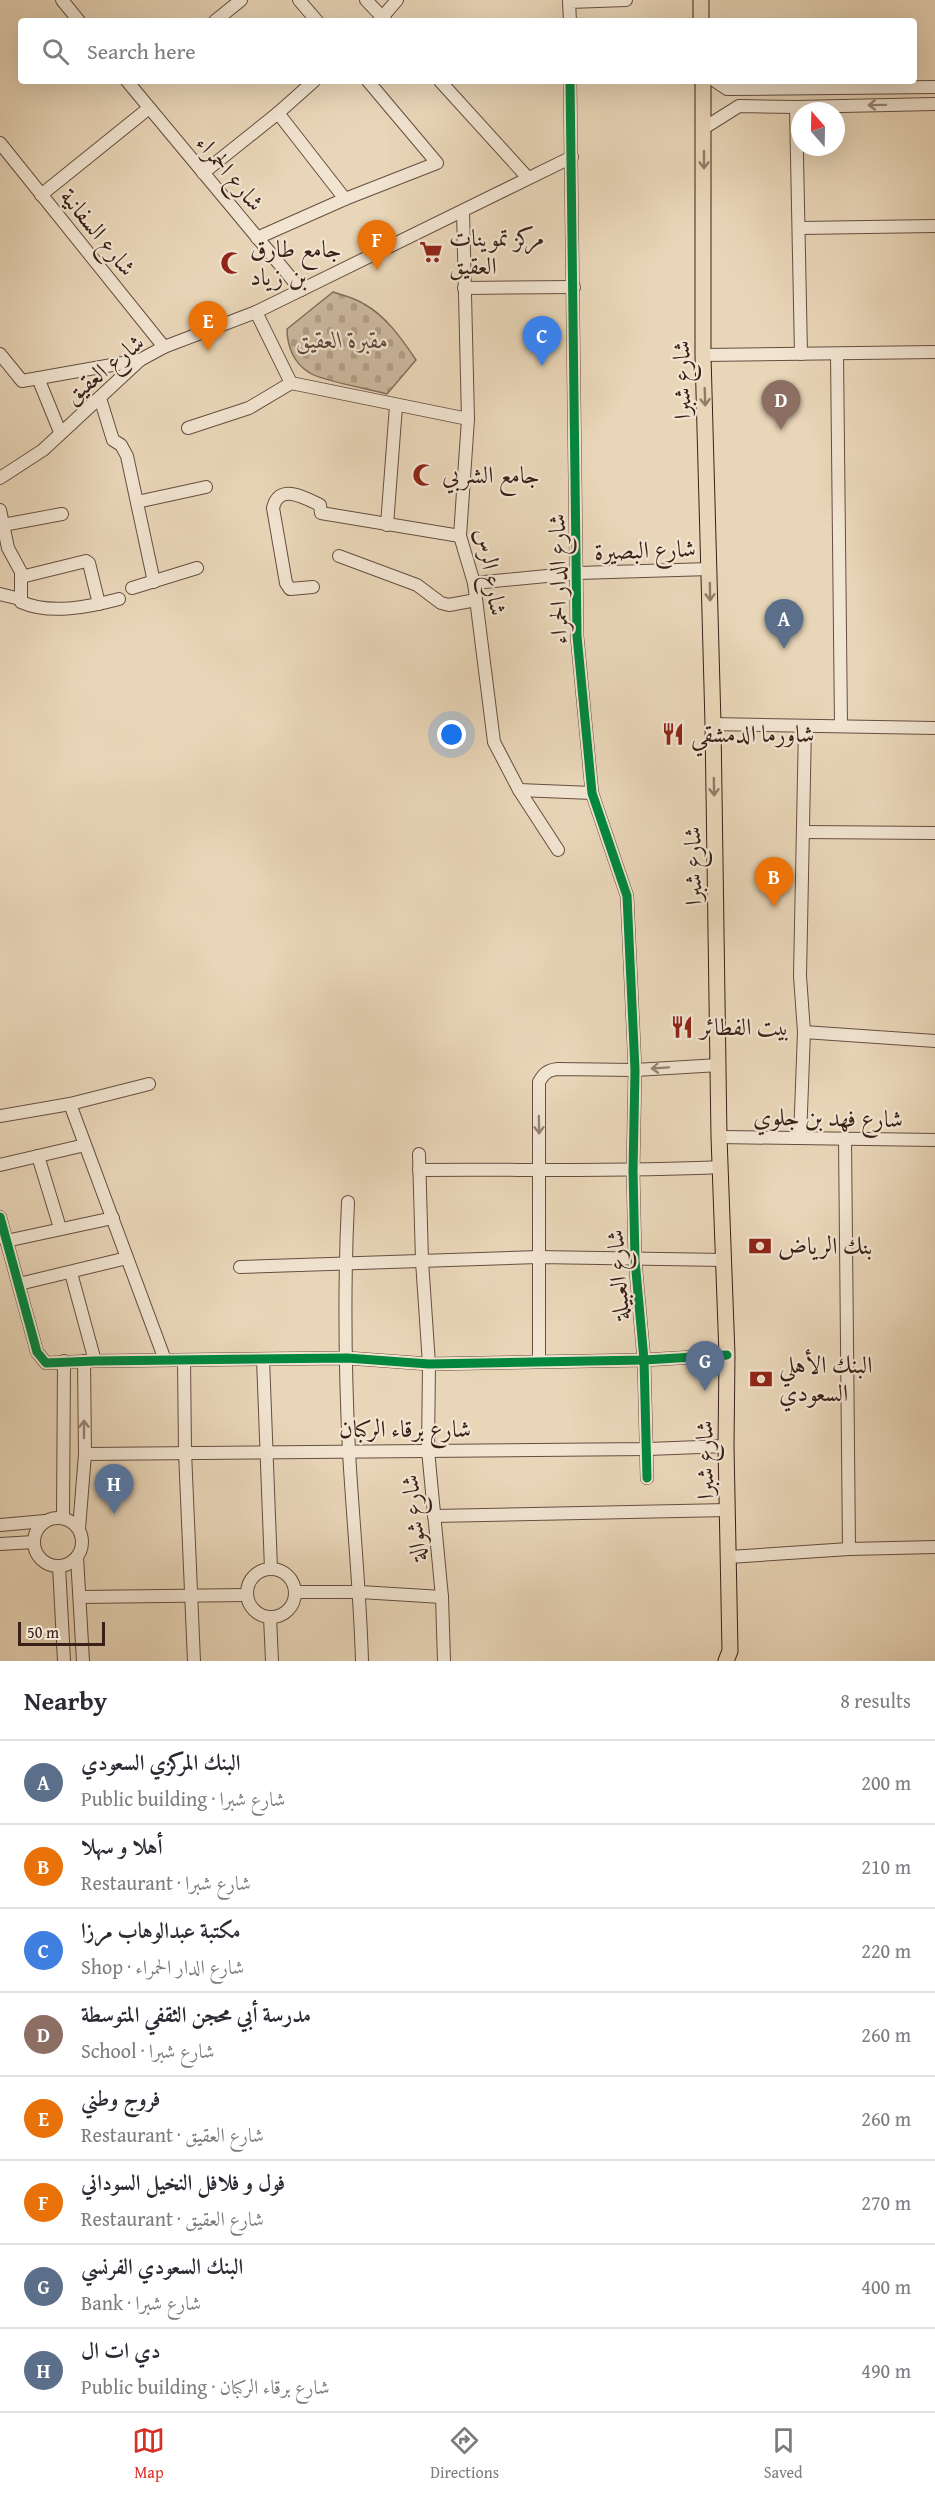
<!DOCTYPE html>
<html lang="en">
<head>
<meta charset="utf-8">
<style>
  :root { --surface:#fff; --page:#f2f2f3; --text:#2b2b33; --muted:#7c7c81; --line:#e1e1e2; --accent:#d93025 }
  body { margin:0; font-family:"Gentium Book Plus",Amiri,serif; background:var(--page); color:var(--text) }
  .compass { position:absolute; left:791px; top:102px; width:54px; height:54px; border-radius:50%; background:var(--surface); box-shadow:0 6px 24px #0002; rotate:340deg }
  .scale { position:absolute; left:18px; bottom:15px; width:87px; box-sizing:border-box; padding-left:6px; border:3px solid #3a2118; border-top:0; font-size:16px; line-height:21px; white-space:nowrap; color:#3a2118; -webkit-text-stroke:4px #f1e4d1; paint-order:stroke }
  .you { position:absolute; left:452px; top:735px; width:21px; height:21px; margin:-15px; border:4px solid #fff; border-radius:50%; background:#1a73e8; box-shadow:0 0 0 9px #1a73e833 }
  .badge { display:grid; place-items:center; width:39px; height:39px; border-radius:50%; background:var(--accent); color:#fff; font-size:20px; font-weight:700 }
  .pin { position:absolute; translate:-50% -50px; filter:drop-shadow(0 2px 3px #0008) }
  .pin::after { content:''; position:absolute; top:32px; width:21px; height:18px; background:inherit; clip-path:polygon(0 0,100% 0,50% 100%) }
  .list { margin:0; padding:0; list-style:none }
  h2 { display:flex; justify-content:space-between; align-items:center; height:78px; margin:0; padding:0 24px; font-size:26px }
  h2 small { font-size:20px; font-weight:400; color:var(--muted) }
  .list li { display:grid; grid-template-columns:39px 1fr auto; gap:18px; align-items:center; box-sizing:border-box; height:84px; padding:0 24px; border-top:2px solid var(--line) }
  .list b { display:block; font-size:22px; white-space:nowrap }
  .list p { margin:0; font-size:20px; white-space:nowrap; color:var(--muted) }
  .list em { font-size:20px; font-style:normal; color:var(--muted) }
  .icon { flex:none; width:33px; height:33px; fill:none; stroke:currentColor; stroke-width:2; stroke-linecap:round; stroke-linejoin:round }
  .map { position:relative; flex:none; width:935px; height:1661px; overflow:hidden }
  .search { position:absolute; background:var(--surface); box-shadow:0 6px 24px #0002; left:18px; right:18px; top:18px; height:66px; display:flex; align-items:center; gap:15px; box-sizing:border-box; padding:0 21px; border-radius:6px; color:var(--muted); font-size:22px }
  .sheet { height:750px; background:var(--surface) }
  nav { display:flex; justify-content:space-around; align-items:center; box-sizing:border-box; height:84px; border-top:2px solid var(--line); background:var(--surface); font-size:16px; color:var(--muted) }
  nav a { display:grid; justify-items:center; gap:3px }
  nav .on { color:var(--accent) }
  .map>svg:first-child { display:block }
  .cemetery { fill:url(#cemetery-stones); stroke:#826c5a; stroke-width:1.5 }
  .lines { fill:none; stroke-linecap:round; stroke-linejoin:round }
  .minor-casing { stroke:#664e40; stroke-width:14 }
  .major-casing { stroke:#3a2118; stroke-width:17 }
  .minor { stroke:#f1e4d1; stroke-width:12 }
  .major { stroke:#e9d6b8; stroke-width:15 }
  .cycleway-casing { stroke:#f1e4d1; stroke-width:13 }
  .cycleway { stroke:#00873e; stroke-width:9 }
  .oneway { stroke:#968274 }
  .oneway2 { stroke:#927c68 }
  .labels { text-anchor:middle; stroke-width:4.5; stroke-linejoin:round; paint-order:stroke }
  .street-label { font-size:24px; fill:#3a2118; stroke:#f1e4d1 }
  .poi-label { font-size:24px; fill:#3a2118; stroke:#f1e4d1; text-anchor:start }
  .park-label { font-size:24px; font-style:italic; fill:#5e4639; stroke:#f1e4d1 }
</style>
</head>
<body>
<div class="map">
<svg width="935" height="1661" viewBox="0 0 935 1661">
  <defs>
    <pattern id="cemetery-stones" width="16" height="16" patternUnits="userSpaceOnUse" patternTransform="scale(1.5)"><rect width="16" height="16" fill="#cbb79d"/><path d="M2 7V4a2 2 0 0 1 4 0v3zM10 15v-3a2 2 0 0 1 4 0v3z" fill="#af9d86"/></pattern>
  </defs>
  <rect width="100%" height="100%" fill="#e9d6b8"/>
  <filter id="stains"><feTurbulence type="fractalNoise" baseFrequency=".00333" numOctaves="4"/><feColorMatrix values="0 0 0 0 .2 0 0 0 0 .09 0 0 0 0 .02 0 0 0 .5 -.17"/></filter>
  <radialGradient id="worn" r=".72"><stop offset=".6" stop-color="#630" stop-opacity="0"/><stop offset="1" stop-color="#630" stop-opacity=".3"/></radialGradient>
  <!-- cemetery -->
  <path class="cemetery" d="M333 292C343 295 355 298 364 304 386 316 402 339 416 360L387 394C370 389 322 381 310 373 294 364 287 346 287 329Z"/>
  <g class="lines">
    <!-- minor casing -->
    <g class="minor-casing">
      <g id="minor">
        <polyline points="62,0 79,21"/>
        <polyline points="299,0 317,21"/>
        <polyline points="366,0 386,21"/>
        <polyline points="215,21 241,0"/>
        <polyline points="379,21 397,0"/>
        <polyline points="570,21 569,2 626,0"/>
        <polyline points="127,81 301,290"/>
        <polyline points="440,81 528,178"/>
        <polyline points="570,81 577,636 592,793 627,896 635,1070 633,1171 635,1260 644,1360 647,1478"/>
        <polyline points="715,81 727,89 935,87"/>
        <polyline points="796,107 801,354"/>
        <polyline points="278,113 345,199"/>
        <polyline points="704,128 739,106 796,107 935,104"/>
        <polyline points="0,143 164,347"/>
        <polyline points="203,173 278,113 314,81"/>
        <polyline points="41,195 149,108"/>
        <polyline points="463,211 468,419 460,536 474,583 494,742 519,790 558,850"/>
        <polyline points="799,228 935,226"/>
        <polyline points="257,238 345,199 437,163 368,81"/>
        <polyline points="464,288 574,287"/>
        <polyline points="256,312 291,383 468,419"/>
        <polyline points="0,354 22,381 140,360"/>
        <polyline points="837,354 841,726"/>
        <polyline points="703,355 935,352"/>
        <polyline points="38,378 60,432"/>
        <polyline points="100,398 113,440 121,445 127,456 154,582"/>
        <polyline points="188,428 249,408 291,383"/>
        <polyline points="0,478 43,450 140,360 164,347 256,312 572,157"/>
        <polyline points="137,502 206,487"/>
        <path d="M0 510 8 548 21 572V602C50 615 89 607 119 599"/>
        <polyline points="3,525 62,514"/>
        <polyline points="387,525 396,406"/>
        <polyline points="339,556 417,585 441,603 449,605 476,600"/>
        <polyline points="21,577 86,561 89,563 99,604"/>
        <polyline points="474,583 578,573 710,569"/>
        <path d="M313 587 290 589 286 583 273 508C279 483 304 497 320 505L321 513 460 536"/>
        <polyline points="132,588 197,568"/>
        <polyline points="0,594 20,599"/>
        <polyline points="713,724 935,728"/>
        <polyline points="519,790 592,793"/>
        <polyline points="803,832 935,833"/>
        <polyline points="804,1032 935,1041"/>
        <polyline points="70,1104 165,1360"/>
        <polyline points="0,1116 70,1104 149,1084"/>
        <polyline points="719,1137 935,1140"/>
        <polyline points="800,1138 804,1032 800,976 805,726"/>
        <polyline points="845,1138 849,1549"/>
        <polyline points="419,1154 422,1261 429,1364 428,1450 442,1597 444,1661"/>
        <polyline points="38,1156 60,1228"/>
        <polyline points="0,1165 85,1145"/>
        <path d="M419 1170C520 1169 620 1172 721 1167"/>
        <path d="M348 1202C344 1285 345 1370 349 1452 353 1522 360 1591 362 1661"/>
        <polyline points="0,1217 37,1352 46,1363 95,1361 347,1358 429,1364 644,1360 727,1355"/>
        <polyline points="6,1241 113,1218"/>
        <polyline points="240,1267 538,1257 724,1260"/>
        <polyline points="71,1273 95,1361"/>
        <polyline points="19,1284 127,1258"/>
        <polyline points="263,1359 271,1569"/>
        <polyline points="184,1360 185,1452 194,1661"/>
        <path d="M539 1361V1082C544 1073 548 1070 558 1069L635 1070 719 1065"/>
        <polyline points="85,1454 648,1449 726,1446"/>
        <polyline points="434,1516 728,1510"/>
        <circle cx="58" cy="1542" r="24"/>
        <polyline points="63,1518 64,1361"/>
        <polyline points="0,1525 45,1521"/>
        <polyline points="79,1529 85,1454 84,1361"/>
        <polyline points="0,1544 34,1542"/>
        <polyline points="77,1557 83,1661"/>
        <polyline points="729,1557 849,1549 935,1547"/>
        <polyline points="59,1566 64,1661"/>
        <circle cx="271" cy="1593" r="24"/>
        <polyline points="295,1592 360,1592 442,1597"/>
        <polyline points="81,1597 246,1595"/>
        <polyline points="270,1617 272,1661"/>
      </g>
    </g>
    <!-- major casing -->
    <g class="major-casing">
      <g id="major">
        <polyline points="701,0 701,21"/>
        <polyline points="703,81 703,355 713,724 719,1137 727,1355 726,1446 730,1651 726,1661"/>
      </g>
    </g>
    <!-- minor -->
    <use href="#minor" class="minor"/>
    <!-- major -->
    <use href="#major" class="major"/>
    <!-- cycleway casing -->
    <g class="cycleway-casing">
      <g id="cycleway">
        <polyline points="570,81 577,636 592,793 627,896 635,1070 633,1171 635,1260 644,1360 647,1478"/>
        <polyline points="0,1217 37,1352 46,1363 95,1361 347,1358 429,1364 644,1360 727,1355"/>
      </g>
    </g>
    <!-- cycleway -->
    <use href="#cycleway" class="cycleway"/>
  </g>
  <!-- one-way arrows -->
  <defs><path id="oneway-shaft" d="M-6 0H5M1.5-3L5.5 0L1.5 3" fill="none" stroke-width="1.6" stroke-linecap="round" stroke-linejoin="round" transform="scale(1.5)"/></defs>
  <g class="oneway">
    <use href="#oneway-shaft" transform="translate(877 105) rotate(179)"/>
    <use href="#oneway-shaft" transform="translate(660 1068) rotate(176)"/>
    <use href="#oneway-shaft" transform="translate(539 1125) rotate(89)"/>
    <use href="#oneway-shaft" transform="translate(84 1429) rotate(-90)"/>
  </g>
  <g class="oneway2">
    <use href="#oneway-shaft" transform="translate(704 160) rotate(90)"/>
    <use href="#oneway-shaft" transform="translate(705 397) rotate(88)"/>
    <use href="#oneway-shaft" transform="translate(710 592) rotate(89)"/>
    <use href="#oneway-shaft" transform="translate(714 787) rotate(89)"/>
  </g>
  <!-- icons -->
  <defs>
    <g id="supermarket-bare" transform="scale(1.8)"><path d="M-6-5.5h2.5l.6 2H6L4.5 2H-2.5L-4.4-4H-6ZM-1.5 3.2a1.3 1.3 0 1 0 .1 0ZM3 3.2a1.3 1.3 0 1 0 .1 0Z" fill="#8f2418" stroke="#f1e4d1" stroke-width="2.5" paint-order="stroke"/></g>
    <g id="mosque-bare" transform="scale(1.8)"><path d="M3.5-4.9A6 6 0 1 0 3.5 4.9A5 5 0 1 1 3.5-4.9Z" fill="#8f2418" stroke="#f1e4d1" stroke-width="2.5" paint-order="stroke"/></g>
    <g id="restaurant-bare" transform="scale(1.8)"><path d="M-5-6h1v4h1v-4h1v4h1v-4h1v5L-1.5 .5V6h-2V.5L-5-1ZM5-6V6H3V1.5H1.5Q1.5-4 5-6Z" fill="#8f2418" stroke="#f1e4d1" stroke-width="2.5" paint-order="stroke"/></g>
    <g id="bank-bare" transform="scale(1.8)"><path d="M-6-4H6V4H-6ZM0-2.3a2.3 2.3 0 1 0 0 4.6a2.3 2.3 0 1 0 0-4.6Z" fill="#8f2418" stroke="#f1e4d1" stroke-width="2.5" paint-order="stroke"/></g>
  </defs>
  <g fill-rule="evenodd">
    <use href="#supermarket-bare" x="431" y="252"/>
    <use href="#mosque-bare" x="232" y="263"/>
    <use href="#mosque-bare" x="424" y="475"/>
    <use href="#restaurant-bare" x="673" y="734"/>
    <use href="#restaurant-bare" x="682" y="1027"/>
    <use href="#bank-bare" x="760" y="1246"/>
    <use href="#bank-bare" x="761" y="1379"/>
  </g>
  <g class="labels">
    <!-- street labels -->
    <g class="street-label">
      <text transform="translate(230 173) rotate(50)" y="8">شارع الحمراء</text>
      <text transform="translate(98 232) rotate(51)" y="8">شارع السفانية</text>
      <text transform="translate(104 369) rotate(-39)" y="8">شارع العقيق</text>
      <text transform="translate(682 380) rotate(-91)" y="8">شارع شبرا</text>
      <text transform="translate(645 550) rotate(-2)" y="8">شارع البصيرة</text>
      <text transform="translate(491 572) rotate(80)" y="8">شارع الرس</text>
      <text transform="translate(558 579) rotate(-91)" y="8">شارع الدار الحمراء</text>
      <text transform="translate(693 866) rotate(-91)" y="8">شارع شبرا</text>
      <text transform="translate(828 1118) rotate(1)" y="8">شارع فهد بن جلوي</text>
      <text transform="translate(618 1275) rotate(-94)" y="8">شارع العبيلة</text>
      <text x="405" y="1437">شارع برقاء الركبان</text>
      <text transform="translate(705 1460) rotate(-91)" y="8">شارع شبرا</text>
      <text transform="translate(414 1518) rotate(-96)" y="8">شارع شوالة</text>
    </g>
    <!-- poi labels -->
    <g class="poi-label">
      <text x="449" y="246">مركز تموينات<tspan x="449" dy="28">العقيق</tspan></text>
      <text x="250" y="257">جامع طارق<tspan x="250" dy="28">بن زياد</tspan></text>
      <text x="442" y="483">جامع الشربي</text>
      <text x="691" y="742">شاورما الدمشقي</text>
      <text x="700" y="1035">بيت الفطائر</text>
      <text x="778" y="1254">بنك الرياض</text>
      <text x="779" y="1373">البنك الأهلي<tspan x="779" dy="28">السعودي</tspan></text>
    </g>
    <!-- park labels -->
    <g class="park-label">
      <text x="342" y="348">مقبرة العقيق</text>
    </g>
  </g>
  <rect width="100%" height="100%" filter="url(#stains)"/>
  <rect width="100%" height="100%" fill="url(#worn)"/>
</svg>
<svg class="compass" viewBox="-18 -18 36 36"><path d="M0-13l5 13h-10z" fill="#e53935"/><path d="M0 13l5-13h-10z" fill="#7c7c81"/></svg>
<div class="scale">50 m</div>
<div class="you"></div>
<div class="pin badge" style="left:784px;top:649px;background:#5c6f8a">A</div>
<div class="pin badge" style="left:774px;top:907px;background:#e8710a">B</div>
<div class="pin badge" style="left:542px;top:366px;background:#3f7fe0">C</div>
<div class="pin badge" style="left:781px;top:430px;background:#8d6e63">D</div>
<div class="pin badge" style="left:208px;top:351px;background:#e8710a">E</div>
<div class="pin badge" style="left:377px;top:270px;background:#e8710a">F</div>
<div class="pin badge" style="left:705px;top:1391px;background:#5c6f8a">G</div>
<div class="pin badge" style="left:114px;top:1514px;background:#5c6f8a">H</div>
<div class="search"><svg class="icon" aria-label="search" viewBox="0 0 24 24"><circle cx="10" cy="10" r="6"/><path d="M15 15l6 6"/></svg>Search here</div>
</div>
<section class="sheet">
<h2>Nearby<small>8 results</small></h2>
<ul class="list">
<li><span class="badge" style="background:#5c6f8a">A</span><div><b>البنك المركزي السعودي</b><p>Public building · شارع شبرا</p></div><em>200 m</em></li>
<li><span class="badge" style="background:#e8710a">B</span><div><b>أهلا و سهلا</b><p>Restaurant · شارع شبرا</p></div><em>210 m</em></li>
<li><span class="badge" style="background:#3f7fe0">C</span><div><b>مكتبة عبدالوهاب مرزا</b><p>Shop · شارع الدار الحمراء</p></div><em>220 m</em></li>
<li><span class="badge" style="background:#8d6e63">D</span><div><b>مدرسة أبي محجن الثقفي المتوسطة</b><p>School · شارع شبرا</p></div><em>260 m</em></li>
<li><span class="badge" style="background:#e8710a">E</span><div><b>فروج وطني</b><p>Restaurant · شارع العقيق</p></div><em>260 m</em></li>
<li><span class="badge" style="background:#e8710a">F</span><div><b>فول و فلافل النخيل السوداني</b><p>Restaurant · شارع العقيق</p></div><em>270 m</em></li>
<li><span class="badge" style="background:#5c6f8a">G</span><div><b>البنك السعودي الفرنسي</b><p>Bank · شارع شبرا</p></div><em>400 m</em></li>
<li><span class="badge" style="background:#5c6f8a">H</span><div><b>دي ات ال</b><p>Public building · شارع برقاء الركبان</p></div><em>490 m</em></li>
</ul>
</section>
<nav>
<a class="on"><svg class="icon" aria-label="map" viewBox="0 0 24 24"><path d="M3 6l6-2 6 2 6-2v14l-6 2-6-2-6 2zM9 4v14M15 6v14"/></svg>Map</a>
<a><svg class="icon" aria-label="directions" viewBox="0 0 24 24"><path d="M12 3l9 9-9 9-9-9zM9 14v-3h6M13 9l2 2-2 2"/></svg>Directions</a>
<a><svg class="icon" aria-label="saved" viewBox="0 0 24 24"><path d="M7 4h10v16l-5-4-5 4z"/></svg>Saved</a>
</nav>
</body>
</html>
